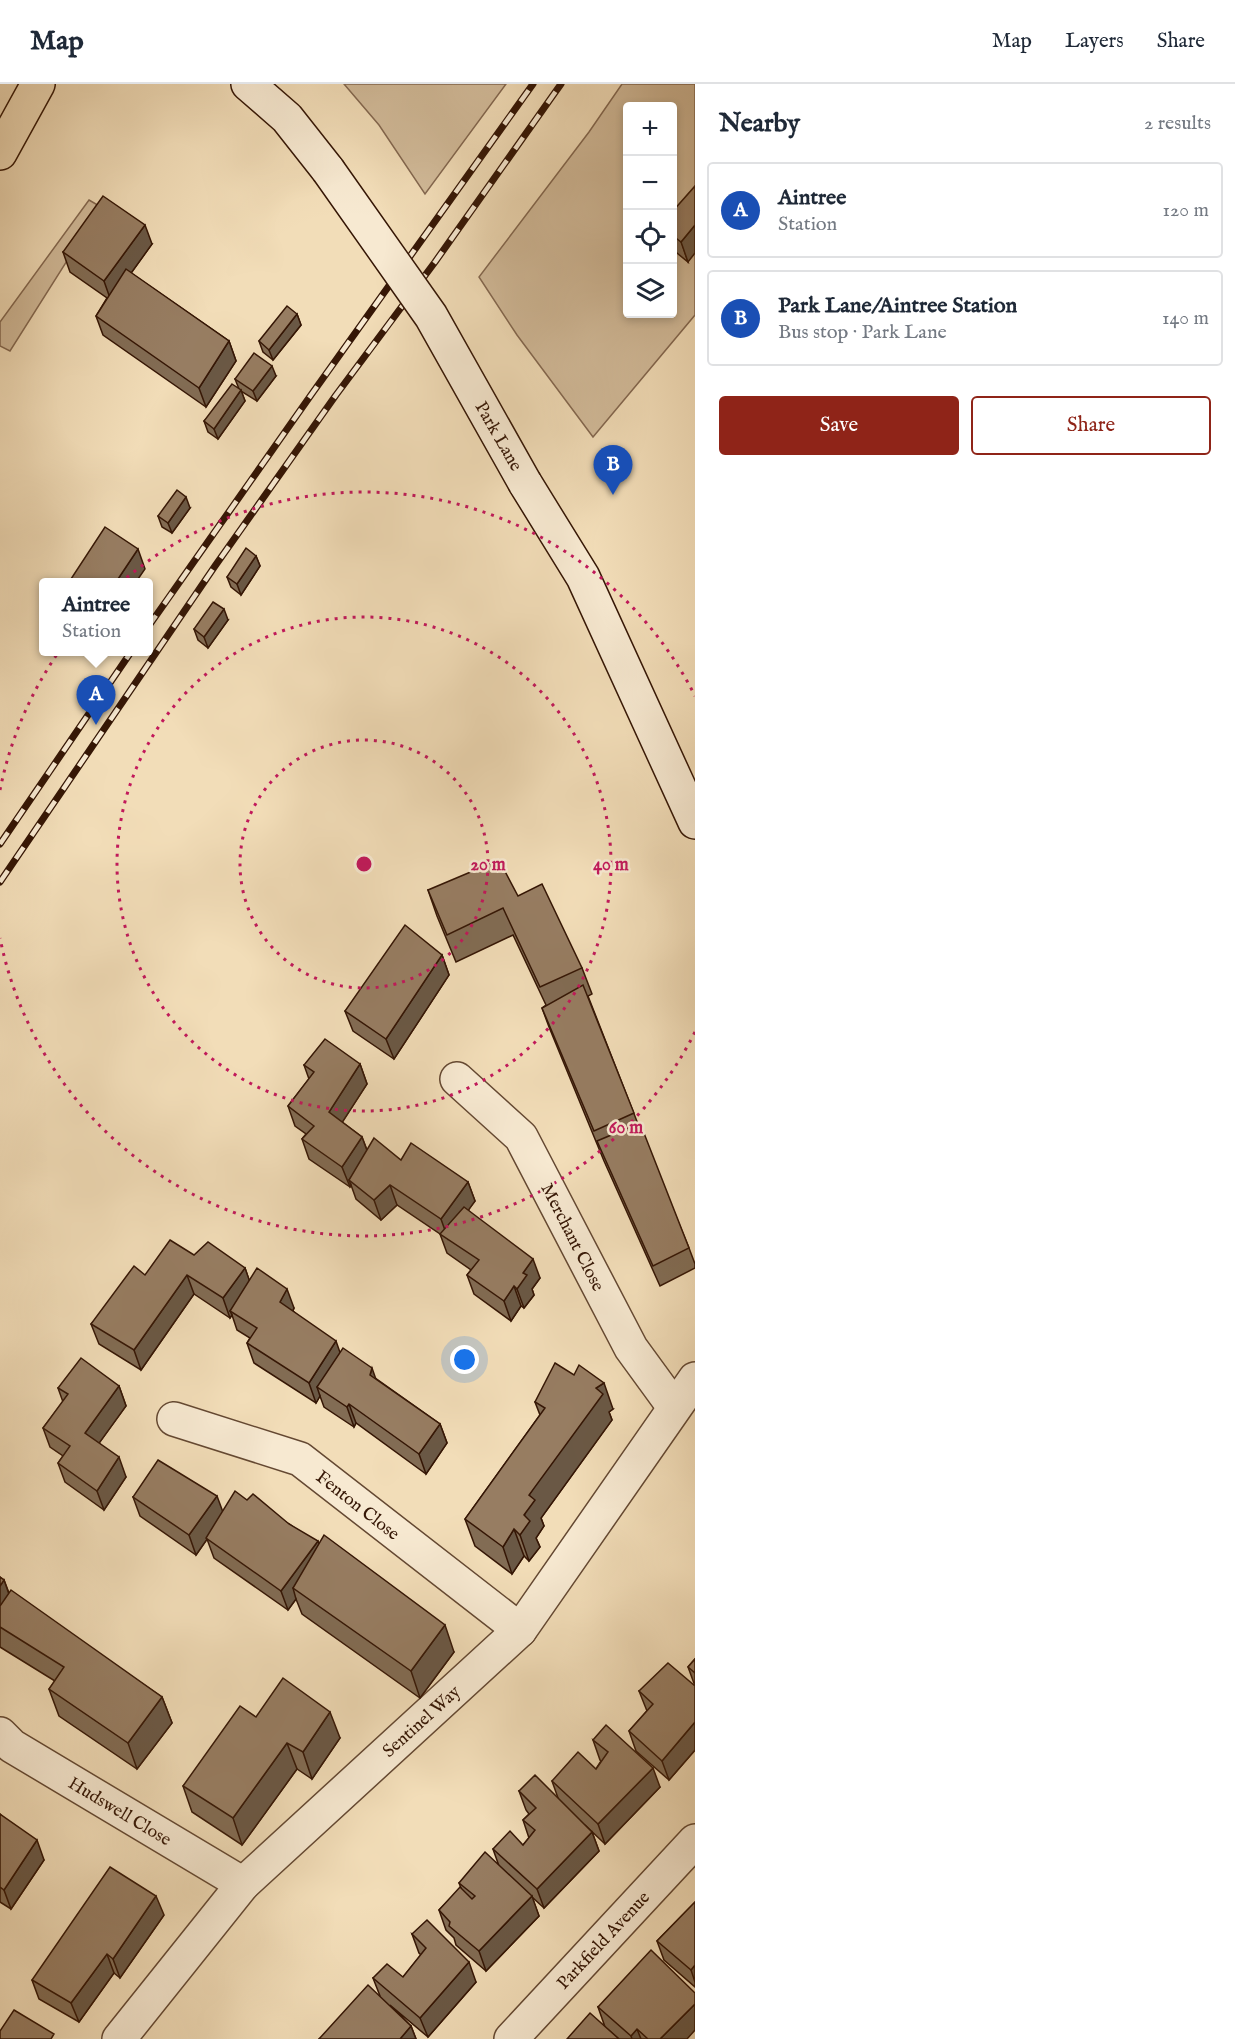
<!DOCTYPE html>
<html lang="en">
<head>
<meta charset="utf-8">
<style>
  :root { --surface:#fff; --page:#f2f2f3; --text:#1f2937; --muted:#747a83; --line:#e0e1e3; --accent:#8f2418 }
  body { margin:0; font-family:"IM FELL English",serif; background:var(--page); color:var(--text) }
  .controls { position:absolute; right:18px; top:18px; display:grid; overflow:hidden; border-radius:6px; box-shadow:0 3px 9px #0003 }
  .controls button { width:54px; height:54px; display:grid; place-items:center; padding:0; border:0; border-bottom:2px solid var(--line); background:var(--surface); color:var(--text); font:30px sans-serif }
  .you { position:absolute; left:465px; top:1276px; width:21px; height:21px; margin:-15px; border:4px solid #fff; border-radius:50%; background:#1a73e8; box-shadow:0 0 0 9px #1a73e833 }
  .badge { display:grid; place-items:center; width:39px; height:39px; border-radius:50%; background:var(--accent); color:#fff; font-size:20px; font-weight:700 }
  .pin { position:absolute; translate:-50% -50px; filter:drop-shadow(0 2px 3px #0008) }
  .pin::after { content:''; position:absolute; top:32px; width:21px; height:18px; background:inherit; clip-path:polygon(0 0,100% 0,50% 100%) }
  .popup { position:absolute; left:39px; top:494px; width:114px; height:78px; box-sizing:border-box; display:grid; place-content:center; border-radius:6px; background:var(--surface); filter:drop-shadow(0 2px 4px #0005); font-size:20px; white-space:nowrap; color:var(--muted) }
  .popup b { font-size:22px; color:var(--text) }
  .popup::after { content:''; position:absolute; left:50%; top:100%; margin-left:-12px; border:12px solid transparent; border-top-color:var(--surface) }
  .list { margin:0; padding:0; list-style:none }
  h2 { display:flex; justify-content:space-between; align-items:center; height:78px; margin:0; padding:0 24px; font-size:26px }
  h2 small { font-size:20px; font-weight:400; color:var(--muted) }
  .list li { display:grid; grid-template-columns:39px 1fr auto; gap:18px; align-items:center; box-sizing:border-box; height:96px; margin:0 12px 12px; padding:0 12px; border:2px solid var(--line); border-radius:6px }
  .list b { display:block; font-size:22px; white-space:nowrap }
  .list p { margin:0; font-size:20px; white-space:nowrap; color:var(--muted) }
  .list em { font-size:20px; font-style:normal; color:var(--muted) }
  .actions { display:flex; gap:12px; padding:18px 24px }
  .actions a { flex:1; padding:14px 0; border:2px solid var(--accent); border-radius:6px; text-align:center; font-size:21px; color:var(--accent) }
  .actions .main { background:var(--accent); color:#fff }
  .icon { flex:none; width:33px; height:33px; fill:none; stroke:currentColor; stroke-width:2; stroke-linecap:round; stroke-linejoin:round }
  .map { position:relative; flex:none; width:695px; height:1955px; overflow:hidden }
  header { display:flex; align-items:center; gap:36px; box-sizing:border-box; height:84px; padding:0 30px; background:var(--surface); border-bottom:2px solid var(--line) }
  header strong { font-size:28px }
  nav { display:flex; gap:33px; margin-inline-start:auto; font-size:21px }
  main { display:flex }
  aside { flex:1; background:var(--surface) }
  .map>svg:first-child { display:block }
  .green { fill:#d2bb9a; stroke:#846850; stroke-width:1.5; fill-rule:evenodd }
  .lines { fill:none; stroke-linecap:round; stroke-linejoin:round }
  .street-casing { stroke:#644832; stroke-width:36 }
  .secondary-casing { stroke:#351605; stroke-width:36 }
  .highway-casing { stroke:#351605; stroke-width:36 }
  .street { stroke:#f7e9d1; stroke-width:33 }
  .secondary { stroke:#f7e9d1; stroke-width:33 }
  .highway { stroke:#f2ddb8; stroke-width:33 }
  .rail-casing { stroke:#351605; stroke-width:7 }
  .rail { stroke:#f7e9d1; stroke-width:4.5; stroke-dasharray:14; stroke-linecap:butt }
  .secondary-bridge-casing { stroke:#351605; stroke-width:36; stroke-linecap:butt }
  .secondary-bridge { stroke:#f7e9d1; stroke-width:33 }
  .wall { fill:#826c54; stroke:#351605; stroke-width:1.5 }
  .shaded-wall { fill:#6a5845; stroke:#351605; stroke-width:1.5 }
  .building { fill:#977d62; stroke:#351605; stroke-width:1.5 }
  .ring { fill:none; stroke:#c2185b; stroke-width:3; stroke-dasharray:3 6 }
  .labels { text-anchor:middle; stroke-width:5; stroke-linejoin:round; paint-order:stroke }
  .street-label { font-size:18px; fill:#351605; stroke:#f7e9d1 }
  .centre { fill:#c2185b; stroke:#f7e9d1; stroke-width:3 }
  .ring-label { font-size:18px; text-anchor:middle; font-weight:bold; fill:#c2185b; stroke:#f7e9d1; stroke-width:5; stroke-linejoin:round; paint-order:stroke }
</style>
</head>
<body>
<header>
<strong>Map</strong>
<nav><a>Map</a><a>Layers</a><a>Share</a></nav>
</header>
<main>
<div class="map">
<svg width="695" height="1955" viewBox="0 0 695 1955">
  <rect width="100%" height="100%" fill="#f2ddb8"/>
  <filter id="stains"><feTurbulence type="fractalNoise" baseFrequency=".00333" numOctaves="4"/><feColorMatrix values="0 0 0 0 .2 0 0 0 0 .09 0 0 0 0 .02 0 0 0 .5 -.17"/></filter>
  <radialGradient id="worn" r=".72"><stop offset=".6" stop-color="#630" stop-opacity="0"/><stop offset="1" stop-color="#630" stop-opacity=".3"/></radialGradient>
  <!-- green -->
  <g class="green">
    <polygon points="344,0 506,0 425,110 379,41"/>
    <path d="M622 0H695V231L593 353 517 251 479 193 589 48ZM628 22H672V230H628Z"/>
    <polygon points="89,116 101,123 10,267 0,262 0,238"/>
  </g>
  <g class="lines">
    <!-- street casing -->
    <g class="street-casing">
      <g id="street">
        <polyline points="457,995 521,1053 631,1264 674,1323"/>
        <polyline points="174,1335 300,1375 520,1546"/>
        <polyline points="0,1650 12,1662 243,1800"/>
        <polyline points="119,1955 243,1800 520,1546 695,1295"/>
        <polyline points="511,1955 695,1757"/>
      </g>
    </g>
    <!-- secondary casing -->
    <g class="secondary-casing">
      <g id="secondary">
        <polyline points="248,0 287,34 328,86"/>
        <polyline points="525,399 583,493 695,738"/>
      </g>
    </g>
    <!-- highway casing -->
    <g class="highway-casing">
      <polyline id="highway" points="0,69 38,0"/>
    </g>
    <!-- street -->
    <use href="#street" class="street"/>
    <!-- secondary -->
    <use href="#secondary" class="secondary"/>
    <!-- highway -->
    <use href="#highway" class="highway"/>
    <!-- rail casing -->
    <g class="rail-casing">
      <g id="rail">
        <polyline points="148,543 311,311 533,0"/>
        <polyline points="0,760 131,568"/>
        <polyline points="0,798 215,482 336,311 435,178 561,0"/>
      </g>
    </g>
    <!-- rail -->
    <use href="#rail" class="rail"/>
    <!-- secondary-bridge casing -->
    <g class="secondary-bridge-casing">
      <polyline id="secondary-bridge" points="328,86 431,232 525,399"/>
    </g>
    <!-- secondary-bridge -->
    <use href="#secondary-bridge" class="secondary-bridge"/>
  </g>
  <!-- wall -->
  <g class="wall">
    <polygon points="672,128 688,178 672,165"/>
    <polygon points="152,160 131,189 229,257 236,277 206,323 103,251 96,232 107,214 70,188 63,168"/>
    <polygon points="297,230 301,241 273,276 263,268 259,257"/>
    <polygon points="276,292 257,317 241,307 245,317 218,355 208,348 204,337 239,305 235,295"/>
    <polygon points="190,424 172,449 162,443 158,432"/>
    <polygon points="256,472 260,482 241,511 231,503 227,493"/>
    <polygon points="228,536 208,564 198,556 194,545"/>
    <polygon points="428,806 518,812 582,884 592,910 588,912 638,1040 689,1164 695,1180 695,1184 660,1202 604,1077 549,943 542,924 546,921 513,851 456,878 437,832"/>
    <polygon points="442,871 449,891 394,975 353,947 345,927"/>
    <polygon points="360,980 367,1000 342,1038 362,1053 367,1066 401,1076 468,1098 475,1117 468,1126 540,1194 532,1205 534,1211 524,1224 521,1222 511,1237 474,1210 467,1191 471,1186 447,1169 440,1150 397,1121 381,1136 356,1115 351,1101 350,1103 309,1075 302,1055 306,1050 295,1042 288,1022 309,995 304,981"/>
    <polygon points="194,1171 245,1184 249,1196 294,1224 293,1227 340,1269 440,1340 447,1359 426,1390 356,1339 354,1343 324,1323 320,1312 316,1319 254,1279 247,1259 250,1254 237,1246 232,1231 230,1234 194,1210 141,1286 99,1260 91,1240 145,1191"/>
    <polygon points="119,1302 126,1322 99,1359 126,1393 104,1426 65,1398 58,1379 63,1372 50,1363 43,1344 63,1318 58,1304"/>
    <polygon points="535,1318 613,1325 609,1328 612,1336 541,1434 544,1442 536,1454 540,1463 529,1477 524,1472 512,1490 475,1462 465,1435 540,1331"/>
    <polygon points="133,1413 223,1427 247,1416 289,1440 319,1460 454,1568 420,1614 302,1530 296,1515 288,1526 214,1474 207,1455 196,1471 140,1432"/>
    <polygon points="0,1493 4,1496 9,1509 162,1613 172,1639 137,1685 59,1632 49,1605 55,1597 0,1563"/>
    <polygon points="695,1575 695,1666 669,1696 636,1667 629,1647 647,1627 639,1607 695,1602 688,1583"/>
    <polygon points="256,1633 340,1654 312,1695 297,1685 242,1761 192,1728 183,1702"/>
    <polygon points="593,1656 660,1703 605,1760 585,1741 592,1748 599,1767 544,1824 532,1813 539,1832 486,1887 456,1861 454,1854 446,1846 439,1826 461,1804 459,1799 499,1782 493,1765 523,1761 529,1754 523,1736 529,1730 526,1726 519,1707 558,1714 552,1697 596,1685 601,1677 600,1676"/>
    <polygon points="0,1730 44,1776 11,1825 0,1818"/>
    <polygon points="695,1818 695,1903 664,1876 657,1857"/>
    <polygon points="164,1831 120,1894 114,1889 79,1938 39,1915 32,1896"/>
    <polygon points="412,1850 476,1898 428,1953 390,1921 411,1942 416,1955 319,1955 380,1912 373,1894 403,1893 421,1871 419,1869"/>
    <polygon points="598,1923 687,1955 619,1955 605,1943"/>
  </g>
  <!-- shaded-wall -->
  <g class="shaded-wall">
    <polygon points="145,141 152,160 111,217 104,197"/>
    <polygon points="695,141 695,169 688,178 681,158"/>
    <polygon points="297,230 301,241 273,276 269,266"/>
    <polygon points="229,257 236,277 206,323 199,304"/>
    <polygon points="272,282 276,292 257,317 253,307"/>
    <polygon points="241,306 245,317 218,355 214,345"/>
    <polygon points="186,413 190,424 172,449 168,439"/>
    <polygon points="138,465 145,485 136,498 116,498"/>
    <polygon points="256,472 260,482 241,511 237,500"/>
    <polygon points="224,525 228,536 208,564 204,553"/>
    <polygon points="442,871 449,891 394,975 386,955"/>
    <polygon points="360,980 367,1000 336,1048 329,1028"/>
    <polygon points="362,1053 369,1072 349,1096 351,1101 350,1103 342,1083"/>
    <polygon points="468,1098 475,1117 448,1155 441,1135"/>
    <polygon points="390,1101 397,1121 381,1136 374,1116"/>
    <polygon points="533,1175 540,1194 532,1205 534,1211 524,1224 517,1205 523,1189"/>
    <polygon points="245,1184 252,1204 230,1227 232,1231 230,1234 223,1214"/>
    <polygon points="187,1191 194,1210 141,1286 134,1266"/>
    <polygon points="514,1202 521,1222 511,1237 504,1217"/>
    <polygon points="287,1205 294,1224 287,1238 280,1218"/>
    <polygon points="336,1257 343,1277 317,1303 320,1312 316,1319 309,1299"/>
    <polygon points="372,1284 379,1304 370,1291"/>
    <polygon points="604,1299 613,1325 609,1328 612,1336 541,1434 544,1442 536,1454 540,1463 529,1477 520,1451 529,1411 596,1304"/>
    <polygon points="119,1302 126,1322 92,1369 85,1349"/>
    <polygon points="349,1320 356,1339 354,1343 347,1323"/>
    <polygon points="440,1340 447,1359 426,1390 419,1370"/>
    <polygon points="119,1373 126,1393 104,1426 97,1407"/>
    <polygon points="217,1412 224,1431 196,1471 189,1451"/>
    <polygon points="514,1445 524,1472 512,1490 503,1463"/>
    <polygon points="318,1457 325,1476 293,1504 296,1515 288,1526 281,1507"/>
    <polygon points="4,1496 11,1516 0,1532 0,1502"/>
    <polygon points="445,1541 454,1568 420,1614 411,1587"/>
    <polygon points="162,1613 172,1639 137,1685 128,1659"/>
    <polygon points="330,1628 340,1654 312,1695 303,1668"/>
    <polygon points="695,1638 695,1666 669,1696 662,1677"/>
    <polygon points="287,1659 297,1685 242,1761 233,1734"/>
    <polygon points="653,1684 660,1703 605,1760 598,1740"/>
    <polygon points="592,1748 599,1767 544,1824 537,1805"/>
    <polygon points="37,1756 44,1776 11,1825 4,1806"/>
    <polygon points="156,1812 164,1831 120,1894 113,1875"/>
    <polygon points="532,1812 539,1832 486,1887 479,1867"/>
    <polygon points="107,1870 114,1889 79,1938 71,1919"/>
    <polygon points="469,1878 476,1898 428,1953 420,1934"/>
    <polygon points="695,1881 695,1898 691,1886"/>
    <polygon points="695,1920 695,1946 687,1955 660,1955"/>
    <polygon points="411,1942 416,1955 400,1955"/>
    <polygon points="637,1945 641,1955 632,1955 631,1952"/>
  </g>
  <!-- building -->
  <g class="building">
    <polygon points="695,102 695,141 681,158 672,151 672,128"/>
    <polygon points="103,112 145,141 104,197 63,168"/>
    <polygon points="126,185 229,257 199,304 96,232"/>
    <polygon points="287,222 297,230 269,266 259,257"/>
    <polygon points="254,269 272,282 253,307 235,295"/>
    <polygon points="232,300 241,306 214,345 204,337"/>
    <polygon points="177,406 186,413 168,439 158,432"/>
    <polygon points="105,443 138,465 116,498 69,498"/>
    <polygon points="246,464 256,472 237,500 227,493"/>
    <polygon points="213,518 224,525 204,553 194,545"/>
    <polygon points="499,776 518,812 542,800 582,884 540,903 503,824 447,851 428,806"/>
    <polygon points="405,841 442,871 386,955 345,927"/>
    <polygon points="583,901 634,1029 594,1047 542,924"/>
    <polygon points="325,955 360,980 329,1028 362,1053 342,1083 302,1055 314,1042 288,1022 314,988 304,981"/>
    <polygon points="640,1039 689,1164 653,1182 597,1057"/>
    <polygon points="374,1054 401,1076 411,1059 468,1098 441,1135 390,1101 374,1116 349,1096"/>
    <polygon points="464,1123 533,1175 523,1189 527,1191 517,1205 514,1202 504,1217 467,1191 479,1176 440,1150"/>
    <polygon points="170,1156 194,1171 208,1158 245,1184 223,1214 187,1191 134,1266 91,1240 134,1182 145,1191"/>
    <polygon points="257,1184 287,1205 280,1218 336,1257 309,1299 247,1259 257,1244 230,1227"/>
    <polygon points="343,1264 372,1284 370,1291 440,1340 419,1370 349,1320 347,1323 317,1303"/>
    <polygon points="81,1274 119,1302 85,1349 119,1373 97,1407 58,1379 70,1362 43,1344 68,1310 58,1304"/>
    <polygon points="555,1279 574,1291 579,1281 604,1299 596,1304 603,1310 529,1411 535,1416 524,1431 530,1437 520,1451 514,1445 503,1463 465,1435 545,1324 535,1318"/>
    <polygon points="158,1376 217,1412 189,1451 133,1413"/>
    <polygon points="235,1407 247,1416 253,1410 289,1440 318,1457 281,1507 206,1454"/>
    <polygon points="324,1451 445,1541 411,1587 293,1504"/>
    <polygon points="0,1493 4,1496 0,1502"/>
    <polygon points="11,1506 162,1613 128,1659 49,1605 64,1583 0,1543 0,1522"/>
    <polygon points="695,1575 695,1589 688,1583"/>
    <polygon points="668,1579 695,1602 695,1638 662,1677 629,1647 653,1620 639,1607"/>
    <polygon points="283,1594 330,1628 303,1668 287,1659 233,1734 183,1702 240,1622 256,1633"/>
    <polygon points="606,1641 653,1684 598,1740 552,1697 578,1668 596,1685 608,1668 593,1656"/>
    <polygon points="535,1691 592,1748 537,1805 493,1765 510,1747 523,1761 535,1746 523,1736 536,1724 519,1707"/>
    <polygon points="0,1730 37,1756 4,1806 0,1803"/>
    <polygon points="485,1768 532,1812 479,1867 449,1842 450,1838 439,1826 460,1803 472,1815 475,1812 459,1799"/>
    <polygon points="110,1783 156,1812 113,1875 107,1870 71,1919 32,1896"/>
    <polygon points="695,1818 695,1881 691,1886 657,1857"/>
    <polygon points="427,1836 469,1878 420,1934 373,1894 387,1880 403,1893 426,1864 412,1850"/>
    <polygon points="651,1866 695,1909 695,1920 660,1955 648,1955 637,1945 631,1952 598,1923"/>
    <polygon points="368,1901 411,1942 400,1955 319,1955"/>
    <polygon points="14,1926 54,1950 51,1955 0,1955 0,1947"/>
    <polygon points="590,1929 619,1955 567,1955"/>
  </g>
  <!-- distance rings -->
  <g class="ring">
    <circle cx="364" cy="780" r="124"/>
    <circle cx="364" cy="780" r="247"/>
    <path d="M695 948A371 371 0 0 1 0 854M0 706A371 371 0 0 1 695 612"/>
  </g>
  <g class="labels">
    <!-- street labels -->
    <g class="street-label">
      <text transform="translate(499 352) rotate(60)" y="6">Park Lane</text>
      <text transform="translate(573 1153) rotate(63)" y="6">Merchant Close</text>
      <text transform="translate(358 1421) rotate(38)" y="6">Fenton Close</text>
      <text transform="translate(421 1637) rotate(-42)" y="6">Sentinel Way</text>
      <text transform="translate(120 1727) rotate(31)" y="6">Hudswell Close</text>
      <text transform="translate(603 1856) rotate(-47)" y="6">Parkfield Avenue</text>
    </g>
  </g>
  <circle cx="364" cy="780" r="9" class="centre"/>
  <g class="ring-label">
    <text x="488" y="786">20 m</text>
    <text x="611" y="786">40 m</text>
    <text x="626" y="1049">60 m</text>
  </g>
  <rect width="100%" height="100%" filter="url(#stains)"/>
  <rect width="100%" height="100%" fill="url(#worn)"/>
</svg>
<div class="controls">
<button>+</button>
<button>−</button>
<button><svg class="icon" aria-label="locate" viewBox="0 0 24 24"><circle cx="12" cy="12" r="6"/><path d="M12 2v4M12 18v4M2 12h4M18 12h4"/></svg></button>
<button><svg class="icon" aria-label="layers" viewBox="0 0 24 24"><path d="M12 4l9 5-9 5-9-5zM3 14l9 5 9-5"/></svg></button>
</div>
<div class="you"></div>
<div class="pin badge" style="left:96px;top:641px;background:#1a4fb4">A</div>
<div class="popup"><b>Aintree</b>Station</div>
<div class="pin badge" style="left:613px;top:411px;background:#1a4fb4">B</div>
</div>
<aside>
<h2>Nearby<small>2 results</small></h2>
<ul class="list">
<li><span class="badge" style="background:#1a4fb4">A</span><div><b>Aintree</b><p>Station</p></div><em>120 m</em></li>
<li><span class="badge" style="background:#1a4fb4">B</span><div><b>Park Lane/Aintree Station</b><p>Bus stop · Park Lane</p></div><em>140 m</em></li>
</ul>
<div class="actions"><a class="main">Save</a><a>Share</a></div>
</aside>
</main>
</body>
</html>
